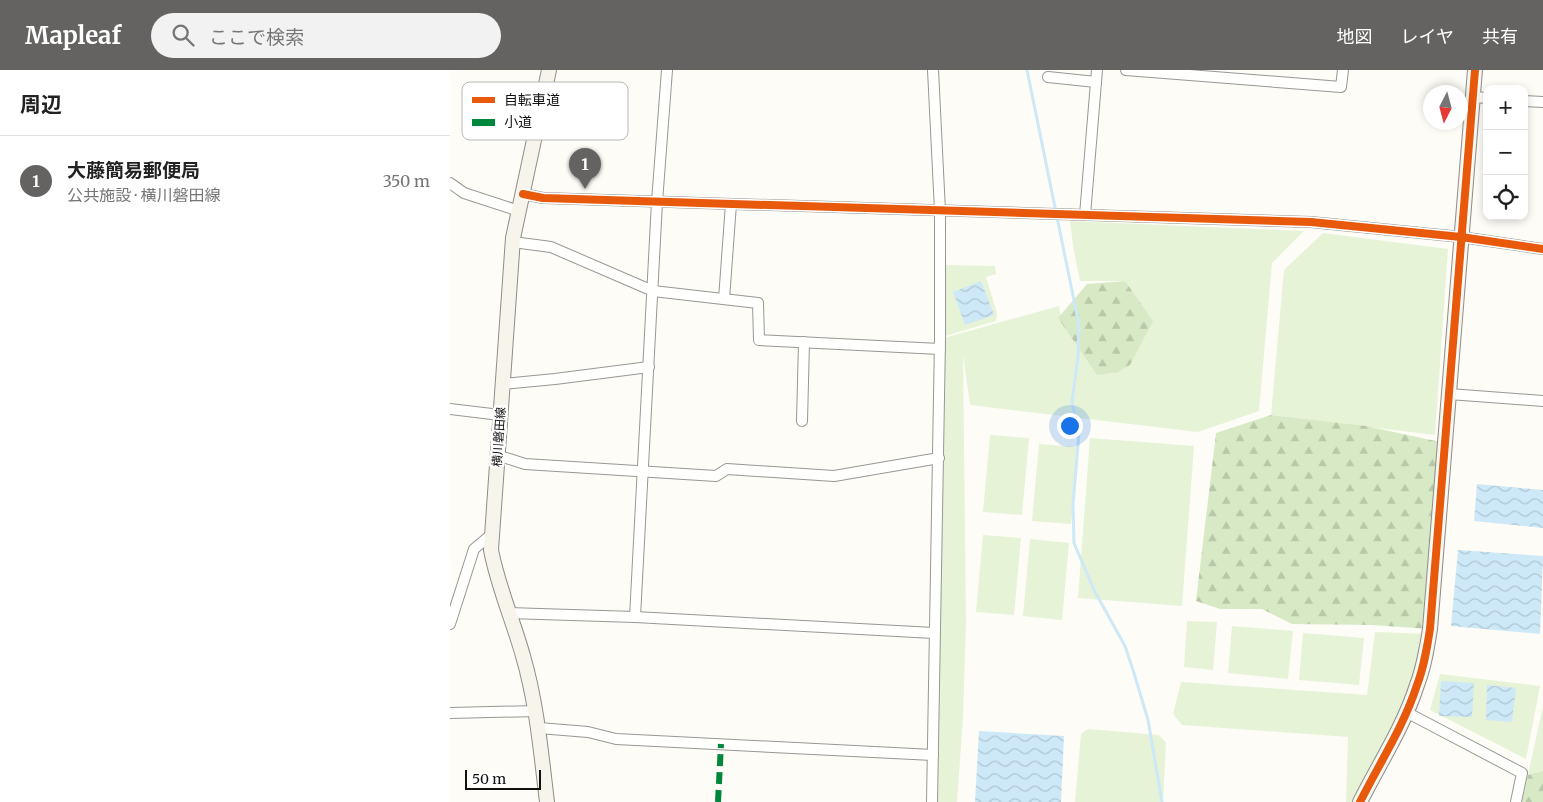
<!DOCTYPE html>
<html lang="ja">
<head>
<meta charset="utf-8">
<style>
  :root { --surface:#fff; --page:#f2f2f2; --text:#222; --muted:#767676; --line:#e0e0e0; --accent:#646362 }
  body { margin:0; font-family:Merriweather,"Noto Sans JP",serif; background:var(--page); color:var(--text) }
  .controls { position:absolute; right:15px; top:15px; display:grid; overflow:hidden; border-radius:10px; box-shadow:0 2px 8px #0003 }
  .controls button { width:45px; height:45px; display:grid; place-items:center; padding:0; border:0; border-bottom:1px solid var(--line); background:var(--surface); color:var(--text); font:25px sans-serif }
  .compass { position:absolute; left:973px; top:15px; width:45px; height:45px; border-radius:50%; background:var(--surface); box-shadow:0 2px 8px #0003; rotate:186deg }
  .scale { position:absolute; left:15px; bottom:12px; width:76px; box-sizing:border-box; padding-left:5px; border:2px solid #111; border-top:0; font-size:14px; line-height:18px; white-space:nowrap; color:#111; -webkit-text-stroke:4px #fff; paint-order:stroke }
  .you { position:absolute; left:619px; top:355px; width:18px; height:18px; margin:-12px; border:4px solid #fff; border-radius:50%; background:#1a73e8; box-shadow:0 0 0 8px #1a73e833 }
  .badge { display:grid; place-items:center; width:32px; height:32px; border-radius:50%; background:var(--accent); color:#fff; font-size:16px; font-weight:700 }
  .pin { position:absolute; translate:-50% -41px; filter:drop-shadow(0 1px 2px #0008) }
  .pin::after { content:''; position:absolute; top:26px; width:18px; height:15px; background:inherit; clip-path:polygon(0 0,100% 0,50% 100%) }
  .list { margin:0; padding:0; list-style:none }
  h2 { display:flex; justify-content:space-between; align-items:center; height:65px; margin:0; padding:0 20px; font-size:21px }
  h2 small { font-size:16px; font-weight:400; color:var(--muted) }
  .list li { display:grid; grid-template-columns:32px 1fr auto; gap:15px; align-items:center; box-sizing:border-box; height:90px; padding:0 20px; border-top:1px solid var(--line) }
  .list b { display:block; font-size:19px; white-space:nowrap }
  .list p { margin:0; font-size:16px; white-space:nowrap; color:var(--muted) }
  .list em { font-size:16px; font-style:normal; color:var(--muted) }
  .icon { flex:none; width:28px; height:28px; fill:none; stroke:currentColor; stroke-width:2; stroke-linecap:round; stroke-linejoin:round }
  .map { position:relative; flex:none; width:1093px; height:732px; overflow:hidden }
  header { display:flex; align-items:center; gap:30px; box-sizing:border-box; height:70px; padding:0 25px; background:var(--accent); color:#fff }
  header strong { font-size:24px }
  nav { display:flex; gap:28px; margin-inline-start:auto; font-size:18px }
  .search { width:350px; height:45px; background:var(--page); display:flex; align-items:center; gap:12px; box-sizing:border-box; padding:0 18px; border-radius:28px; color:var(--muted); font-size:19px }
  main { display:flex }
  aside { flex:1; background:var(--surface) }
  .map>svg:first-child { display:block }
  .grass { fill:#e7f3d7 }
  .forest { fill:url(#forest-firs) }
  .water { fill:url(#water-waves) }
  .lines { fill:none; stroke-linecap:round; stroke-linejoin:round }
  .stream { stroke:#cde8f7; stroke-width:3 }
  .street-casing { stroke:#979795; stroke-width:12 }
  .secondary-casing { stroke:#8e8d8b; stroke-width:16 }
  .street { stroke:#fffffe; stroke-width:10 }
  .secondary { stroke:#f6f4eb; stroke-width:14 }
  .quiet { stroke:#00873e; stroke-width:6; stroke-dasharray:12 6; stroke-linecap:butt }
  .cycleway-casing { stroke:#fff; stroke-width:11 }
  .cycleway { stroke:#e8590c; stroke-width:8 }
  .labels { text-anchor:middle; stroke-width:5; stroke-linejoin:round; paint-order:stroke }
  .street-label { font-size:12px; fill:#111; stroke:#fff }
  .key { fill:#fff; stroke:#b8b8b8; stroke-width:1 }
  .key-label { font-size:14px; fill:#111 }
</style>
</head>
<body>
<header>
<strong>Mapleaf</strong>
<div class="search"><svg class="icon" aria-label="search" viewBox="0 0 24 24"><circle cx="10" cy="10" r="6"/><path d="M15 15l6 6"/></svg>ここで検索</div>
<nav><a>地図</a><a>レイヤ</a><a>共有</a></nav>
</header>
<main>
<aside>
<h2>周辺<small></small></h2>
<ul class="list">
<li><span class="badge">1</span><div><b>大藤簡易郵便局</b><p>公共施設 · 横川磐田線</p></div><em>350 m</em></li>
</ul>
</aside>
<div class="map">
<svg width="1093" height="732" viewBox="0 0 1093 732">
  <defs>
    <pattern id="forest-firs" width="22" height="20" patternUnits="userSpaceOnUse" patternTransform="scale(1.25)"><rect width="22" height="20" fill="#d8eac5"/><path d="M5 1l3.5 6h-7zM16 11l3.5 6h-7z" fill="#b8c8a8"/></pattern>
    <pattern id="water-waves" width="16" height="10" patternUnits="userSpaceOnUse" patternTransform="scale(1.25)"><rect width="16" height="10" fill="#cde8f7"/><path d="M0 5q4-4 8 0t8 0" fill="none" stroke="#afc6d3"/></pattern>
  </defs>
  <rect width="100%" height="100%" fill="#fdfcf7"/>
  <!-- grass -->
  <g class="grass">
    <polygon points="620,151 854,161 822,193 809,341 748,362 520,335 513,284 516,553 513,648 507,732 485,732 490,269 609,236 612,254 675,211 630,211 624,182"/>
    <polygon points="873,163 998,179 985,365 821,345 834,200"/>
    <polygon points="496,195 545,196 546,204 536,207 547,243 546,251 495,266"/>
    <polygon points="540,365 579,368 572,445 533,442"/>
    <polygon points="640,368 744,376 732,536 628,528"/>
    <polygon points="589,374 628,377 621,454 582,451"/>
    <polygon points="533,465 571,468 564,545 526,542"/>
    <polygon points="580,469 619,473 612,550 573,546"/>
    <polygon points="737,551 767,552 763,600 734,597"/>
    <polygon points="782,556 843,561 838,609 778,603"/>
    <polygon points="925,562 979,564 964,625 909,732 896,732 898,667 732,655 723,644 731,612 917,625"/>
    <polygon points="853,563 914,568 909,615 849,610"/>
    <polygon points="990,604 1090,616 1076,689 980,640"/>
    <polygon points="1093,636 1093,701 1078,705"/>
    <polygon points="638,659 709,665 716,673 713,732 625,732 631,664"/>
  </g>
  <!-- forest -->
  <g class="forest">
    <polygon points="675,211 703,251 680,295 668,302 647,305 608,248 637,214"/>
    <polygon points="821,345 916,356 995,373 980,559 922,555 842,554 812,539 770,539 746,531 766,363"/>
    <polygon points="1093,701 1093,732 1072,732 1078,705"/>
  </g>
  <!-- water -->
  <g class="water">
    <polygon points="531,211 544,245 515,255 503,222"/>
    <polygon points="1027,414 1093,420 1093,458 1024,451"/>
    <polygon points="1008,480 1093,486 1090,564 1001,556"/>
    <polygon points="991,611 1024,613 1022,647 989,646"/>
    <polygon points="1037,615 1066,618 1062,652 1036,650"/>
    <polygon points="529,661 614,666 611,732 525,732"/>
  </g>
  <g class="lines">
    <!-- stream -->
    <polyline class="stream" points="577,0 629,255 628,287 622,332 629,363 623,434 624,473 644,520 675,576 684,603 698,650 712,732"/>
    <!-- street casing -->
    <g class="street-casing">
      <g id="street">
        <polyline points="676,0 891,17 893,0"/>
        <polyline points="598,7 646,12"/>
        <polyline points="1023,27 1037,28"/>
        <polyline points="1074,31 1093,32"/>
        <polyline points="0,113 14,123 69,141"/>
        <polyline points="73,124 93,128 861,152 1011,167 1093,179"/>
        <polyline points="635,145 647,0"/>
        <polyline points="63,172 101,177 203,221 308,233 309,270 490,279"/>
        <polyline points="274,229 281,134"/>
        <polyline points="52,314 105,309 199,297"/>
        <polyline points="999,324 1093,331"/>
        <polyline points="0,339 50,345"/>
        <polyline points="352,351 354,272"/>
        <polyline points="47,385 75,394 266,406 277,399 384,406 489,388"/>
        <polyline points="58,543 185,547 484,563"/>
        <polyline points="185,547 207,132 217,0"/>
        <polyline points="0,554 24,479 42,464"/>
        <polyline points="956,642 1072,703 1066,732"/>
        <polyline points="0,643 87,641"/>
        <polyline points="89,658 138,662 166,669 483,685"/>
        <polyline points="482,732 490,269 490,141 483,0"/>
      </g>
    </g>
    <!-- secondary casing -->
    <g class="secondary-casing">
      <g id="secondary">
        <path d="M97 732C91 683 87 634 73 586 63 550 48 517 41 480L63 168 99 0"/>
        <path d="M910 732C929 694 954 656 967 615 974 597 977 578 980 559L1025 0"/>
      </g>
    </g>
    <!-- street -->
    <use href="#street" class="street"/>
    <!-- secondary -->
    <use href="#secondary" class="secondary"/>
    <!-- quiet -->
    <polyline class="quiet" points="268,732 271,674"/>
    <!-- cycleway casing -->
    <g class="cycleway-casing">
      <g id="cycleway">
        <polyline points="73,124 93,128 861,152 1011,167 1093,179"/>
        <path d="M910 732C929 694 954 656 967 615 974 597 977 578 980 559L1025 0"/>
      </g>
    </g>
    <!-- cycleway -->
    <use href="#cycleway" class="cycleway"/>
  </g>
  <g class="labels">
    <!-- street labels -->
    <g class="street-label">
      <text transform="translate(49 367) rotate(-86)" y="4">横川磐田線</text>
    </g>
  </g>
  <!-- legend -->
  <rect x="12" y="12" width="166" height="58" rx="8" class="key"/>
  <rect x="22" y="27" width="23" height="6" fill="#e8590c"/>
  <rect x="22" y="49" width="23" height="7" fill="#00873e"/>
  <g class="key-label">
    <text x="54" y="35">自転車道</text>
    <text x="54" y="57">小道</text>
  </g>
</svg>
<div class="controls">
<button>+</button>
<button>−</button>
<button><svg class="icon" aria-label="locate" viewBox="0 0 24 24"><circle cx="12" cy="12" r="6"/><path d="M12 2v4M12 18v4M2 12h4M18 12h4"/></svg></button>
</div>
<svg class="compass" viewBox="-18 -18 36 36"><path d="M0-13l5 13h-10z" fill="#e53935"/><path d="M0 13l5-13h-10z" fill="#767676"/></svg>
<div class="scale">50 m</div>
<div class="you"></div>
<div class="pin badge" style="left:135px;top:119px">1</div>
</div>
</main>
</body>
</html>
